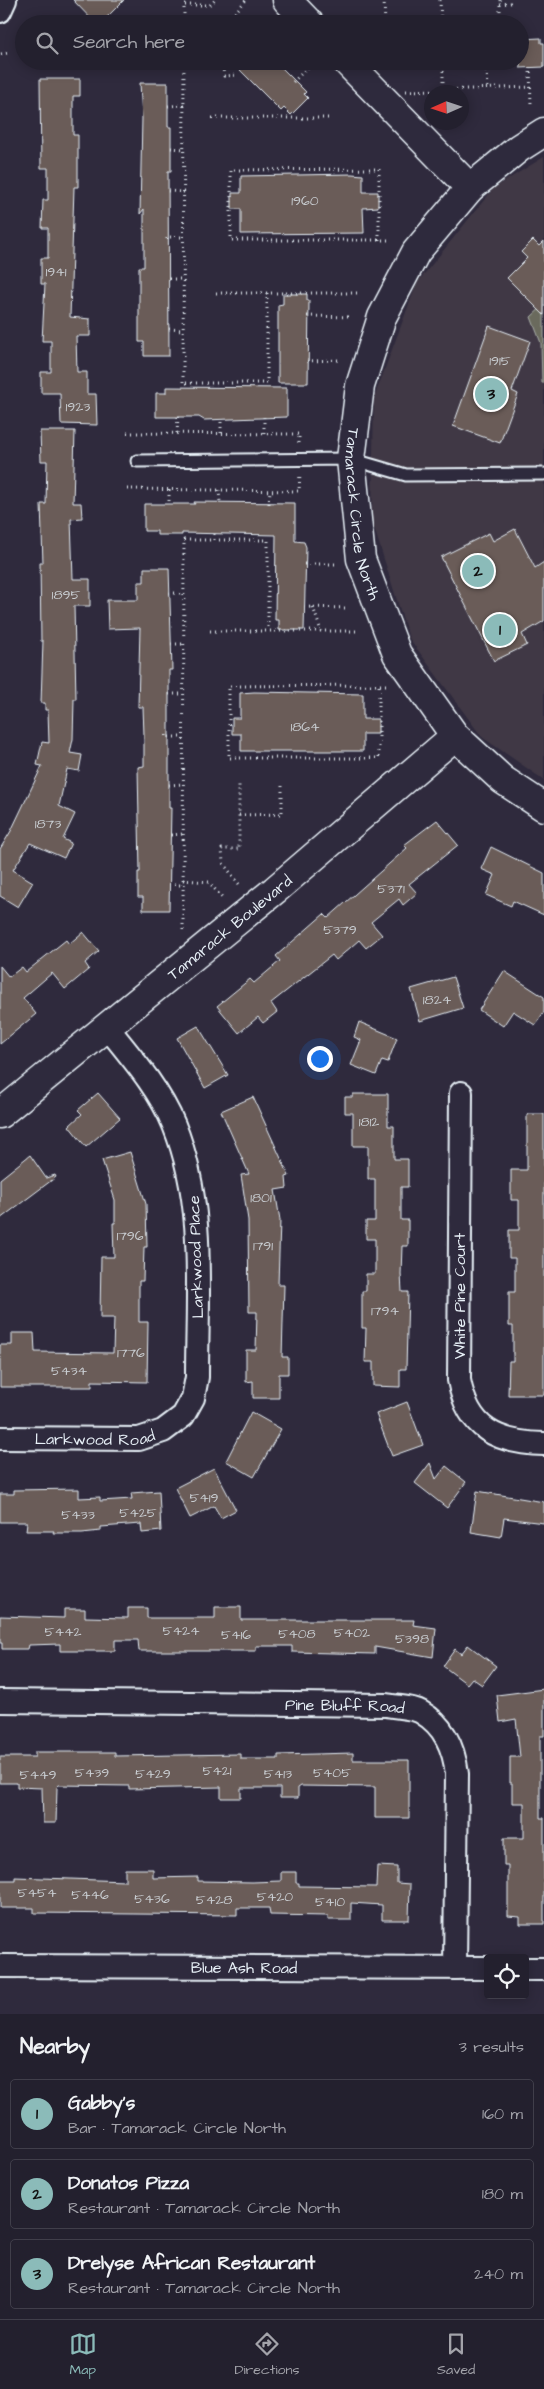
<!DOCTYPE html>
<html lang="en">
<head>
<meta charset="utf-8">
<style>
  :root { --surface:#23202e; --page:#2b2836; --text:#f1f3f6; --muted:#a3a3aa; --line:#403e4a; --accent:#8bbbb9 }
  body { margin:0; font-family:"Architects Daughter",sans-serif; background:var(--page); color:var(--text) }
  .controls { position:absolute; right:15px; bottom:15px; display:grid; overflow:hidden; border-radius:5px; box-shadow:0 2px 12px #0003 }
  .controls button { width:45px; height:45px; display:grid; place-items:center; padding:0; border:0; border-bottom:1px solid var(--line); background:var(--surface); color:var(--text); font:25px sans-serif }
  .compass { position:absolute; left:424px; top:85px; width:45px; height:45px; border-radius:50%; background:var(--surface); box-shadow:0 2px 12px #0003; rotate:267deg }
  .you { position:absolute; left:319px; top:1058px; width:18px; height:18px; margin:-12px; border:4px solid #fff; border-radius:50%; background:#1a73e8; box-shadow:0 0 0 8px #1a73e833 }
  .badge { display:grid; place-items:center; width:32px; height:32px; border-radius:50%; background:var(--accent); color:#111; font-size:16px; font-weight:700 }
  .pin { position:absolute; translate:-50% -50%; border:2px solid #fff; box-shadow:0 1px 5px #0006 }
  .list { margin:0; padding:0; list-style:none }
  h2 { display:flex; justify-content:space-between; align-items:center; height:65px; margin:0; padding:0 20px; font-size:21px }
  h2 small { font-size:16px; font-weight:400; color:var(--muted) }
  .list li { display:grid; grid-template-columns:32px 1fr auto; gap:15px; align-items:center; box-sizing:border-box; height:70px; margin:0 10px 10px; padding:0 10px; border:1px solid var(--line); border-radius:5px }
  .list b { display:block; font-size:19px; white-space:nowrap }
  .list p { margin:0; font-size:16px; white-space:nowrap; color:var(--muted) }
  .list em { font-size:16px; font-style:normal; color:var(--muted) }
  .icon { flex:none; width:28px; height:28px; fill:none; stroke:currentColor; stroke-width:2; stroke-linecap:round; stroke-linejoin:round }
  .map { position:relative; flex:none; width:544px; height:2014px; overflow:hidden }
  .search { position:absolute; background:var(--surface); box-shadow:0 2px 12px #0003; left:15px; right:15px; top:15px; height:55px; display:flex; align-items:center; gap:12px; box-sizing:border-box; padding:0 18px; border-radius:28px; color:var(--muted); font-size:19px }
  .sheet { height:305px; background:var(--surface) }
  nav { display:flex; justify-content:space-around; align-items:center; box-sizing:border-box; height:70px; border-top:1px solid var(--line); background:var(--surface); font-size:14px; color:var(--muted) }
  nav a { display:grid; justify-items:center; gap:2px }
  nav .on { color:var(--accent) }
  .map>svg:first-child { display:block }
  .built { fill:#413945 }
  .green { fill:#6a6b5d; stroke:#a9aeaa }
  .building { fill:#6a5c58; stroke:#e8f1f8 }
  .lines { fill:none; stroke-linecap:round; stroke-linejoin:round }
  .lane-casing { stroke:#e8f1f8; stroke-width:15 }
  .street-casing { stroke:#e8f1f8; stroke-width:26 }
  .secondary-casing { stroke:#e8f1f8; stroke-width:31 }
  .path { stroke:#e8f1f8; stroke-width:3; stroke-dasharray:1 4; stroke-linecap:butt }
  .lane { stroke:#2f2a3d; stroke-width:11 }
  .street { stroke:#2f2a3d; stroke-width:22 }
  .secondary { stroke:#2f2a3d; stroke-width:28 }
  .labels { text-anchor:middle; stroke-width:4.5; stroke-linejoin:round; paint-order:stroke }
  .number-label { font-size:14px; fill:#c8ccd0 }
  .street-label { font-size:16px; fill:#e8f1f8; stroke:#2f2a3d }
</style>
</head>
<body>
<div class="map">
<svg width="544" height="2014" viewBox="0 0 544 2014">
  <rect width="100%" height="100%" fill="#2f2a3d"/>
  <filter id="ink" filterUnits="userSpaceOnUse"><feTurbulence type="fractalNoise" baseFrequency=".02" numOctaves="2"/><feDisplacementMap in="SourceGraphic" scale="10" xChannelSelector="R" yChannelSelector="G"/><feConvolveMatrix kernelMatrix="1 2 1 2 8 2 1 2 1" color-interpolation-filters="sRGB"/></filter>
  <g filter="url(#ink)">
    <!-- built -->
    <polygon class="built" points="544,157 544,780 482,737 409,638 372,521 374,398 417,283 494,188"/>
    <!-- green -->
    <polygon class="green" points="544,305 544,383 542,383 541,343 531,317"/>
    <!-- building -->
    <g class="building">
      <polygon points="73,0 124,0 100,24 96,24"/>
      <polygon points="541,38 541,43 544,43 544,67 520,68 520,39"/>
      <polygon points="231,61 275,61 306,92 304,94 308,98 291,115 284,108 281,111"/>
      <polygon points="40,79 80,79 80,96 73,96 73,135 78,135 78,187 74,187 70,317 90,319 90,336 76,336 77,372 87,372 87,394 96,394 97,425 61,424 60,393 41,393 41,372 51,372 51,341 42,341 45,284 41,284 41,258 48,258 48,228 42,228 43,200 48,200 48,168 41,168"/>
      <polygon points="140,83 168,83 168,127 171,127 171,171 168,171 169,356 144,356 144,342 139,342 139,267 144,267 144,209 140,214 142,118"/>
      <polygon points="352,174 363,175 363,192 378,192 378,207 363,208 364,233 241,234 241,209 232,209 232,193 241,193 241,176"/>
      <polygon points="533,240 539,246 544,241 544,315 507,278 527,258 521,252"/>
      <polygon points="283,294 307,294 307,300 309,300 308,383 278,383 278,305 283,304"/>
      <polygon points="489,326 530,341 512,391 518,394 500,443 453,426"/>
      <polygon points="166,387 287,388 287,417 204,420 199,417 156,417 156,393 166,393"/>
      <polygon points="40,431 75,431 73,503 81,503 82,518 71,519 73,579 90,579 90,606 74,606 76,699 74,699 73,739 70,753 82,755 79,771 67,769 59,806 75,814 63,839 71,843 64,858 30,843 13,870 33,882 18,907 0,896 0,849 11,831 42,766 37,765 42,742 49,743 48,710 45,710 45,703 41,703 43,641 41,641 40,563 43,563 41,504 46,504 47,461 41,461"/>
      <polygon points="194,502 295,503 295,541 304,542 306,547 304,630 279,630 279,620 275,620 276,535 182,533 182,535 157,535 157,531 144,531 144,504 195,504"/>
      <polygon points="515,529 535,568 544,562 544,621 522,634 527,645 494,661 441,557 489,533 493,541"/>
      <polygon points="144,568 169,568 172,670 169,670 169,808 171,808 169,910 143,910 143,897 138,897 138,872 140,872 138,767 144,766 144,735 143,707 138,707 140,628 108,629 107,600 138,600 138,582 144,582"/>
      <polygon points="254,692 363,694 363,719 378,719 378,734 363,734 363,751 241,751 241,734 232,734 232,718 240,718 240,693"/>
      <polygon points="437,820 458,845 409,884 417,893 403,905 399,899 371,922 382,935 366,948 359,940 336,960 332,955 271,1003 277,1012 263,1023 258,1017 239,1033 217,1006 250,979 254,983 280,961 276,956 324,914 328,918 407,848 404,845"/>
      <polygon points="491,847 544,873 544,915 513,901 511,906 486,895 495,875 481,869"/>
      <polygon points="83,932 99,951 85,963 89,969 65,989 52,973 23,998 36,1014 0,1044 0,966 9,977 22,967 26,972 66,940 69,944"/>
      <polygon points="504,971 544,997 544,1012 535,1025 513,1011 503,1026 479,1010"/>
      <polygon points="453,977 463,1008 420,1021 411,989"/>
      <polygon points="359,1022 397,1038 388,1062 382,1060 376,1075 351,1065 361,1040 354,1037"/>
      <polygon points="198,1026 228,1075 205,1088 177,1038"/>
      <polygon points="98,1093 120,1118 86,1147 69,1126 82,1114 78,1110"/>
      <polygon points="353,1094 388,1094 388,1126 394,1126 394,1159 408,1159 408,1187 401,1187 401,1220 408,1220 408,1246 402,1246 401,1274 402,1292 408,1292 406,1369 400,1369 400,1387 373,1386 373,1362 365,1362 366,1328 362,1328 362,1291 366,1291 366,1274 375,1274 375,1239 366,1239 366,1221 375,1221 375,1179 368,1179 368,1146 353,1146 353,1113 345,1113 345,1097 353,1097"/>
      <polygon points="253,1097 289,1176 286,1177 287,1188 275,1190 280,1220 278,1285 284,1285 282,1357 288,1357 288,1374 279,1374 279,1398 253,1398 253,1381 246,1382 246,1350 256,1350 257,1312 249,1312 248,1220 241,1175 249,1174 221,1111"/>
      <polygon points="527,1114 544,1114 544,1395 508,1395 509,1361 513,1361 513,1326 509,1326 509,1292 515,1292 515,1258 509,1258 509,1230 519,1230 519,1200 511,1200 511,1170 527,1170"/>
      <polygon points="130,1152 146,1204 147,1247 144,1247 143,1281 139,1281 139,1322 148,1322 147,1382 92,1381 92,1387 0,1387 0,1345 12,1345 12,1333 34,1333 35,1352 113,1353 114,1318 100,1318 101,1257 114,1257 113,1223 115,1223 115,1200 102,1160"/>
      <polygon points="30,1155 46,1178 55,1175 56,1177 0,1219 0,1179"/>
      <polygon points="407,1402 423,1445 392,1456 376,1414"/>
      <polygon points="251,1412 281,1429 254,1477 226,1461"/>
      <polygon points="430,1463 436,1479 446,1466 466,1482 447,1508 415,1483"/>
      <polygon points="214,1468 236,1510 221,1518 214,1506 190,1518 175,1488"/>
      <polygon points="79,1489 79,1498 100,1497 100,1501 132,1499 131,1493 159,1491 161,1531 142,1533 141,1524 101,1527 101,1531 82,1533 53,1533 54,1531 26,1531 27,1522 0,1522 0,1494 14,1494 14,1490"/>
      <polygon points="477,1491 544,1502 544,1523 504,1518 501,1537 471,1532"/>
      <polygon points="215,1607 241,1607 241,1620 414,1620 413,1625 436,1628 433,1657 375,1647 375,1654 292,1652 292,1646 256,1646 256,1651 139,1651 138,1640 115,1640 115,1651 60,1651 60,1644 29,1645 28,1649 2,1649 2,1643 0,1643 0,1616 64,1618 64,1609 85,1609 85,1617 128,1618 128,1608 147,1608 147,1618 215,1618"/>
      <polygon points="468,1645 496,1666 482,1685 472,1678 467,1684 443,1666 455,1649 461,1654"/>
      <polygon points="544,1689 544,1736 540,1736 540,1818 544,1818 544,1924 520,1924 520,1917 508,1916 508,1865 504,1865 504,1838 524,1838 524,1803 512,1803 512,1783 510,1783 510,1757 520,1757 516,1719 500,1722 497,1695"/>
      <polygon points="35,1752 115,1752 115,1756 241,1754 241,1759 278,1759 278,1755 353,1753 353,1760 409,1760 409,1818 375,1818 375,1787 301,1786 298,1788 298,1798 280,1798 280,1788 241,1788 241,1798 221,1798 221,1787 129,1789 129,1786 59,1785 57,1787 56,1823 43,1823 42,1788 17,1787 17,1783 0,1783 0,1757 35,1757"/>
      <polygon points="377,1866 397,1867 397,1883 410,1884 409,1920 382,1920 382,1905 351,1903 351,1920 328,1920 328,1916 270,1915 269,1908 237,1908 237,1915 34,1913 34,1908 0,1908 0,1880 15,1880 15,1877 125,1881 125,1869 153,1869 153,1878 198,1877 198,1881 252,1882 281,1881 281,1872 296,1872 296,1883 299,1883 299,1886 376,1887"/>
    </g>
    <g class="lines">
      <!-- lane casing -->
      <g class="lane-casing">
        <polyline id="lane" points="137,461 351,459 406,475 544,474"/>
      </g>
      <!-- street casing -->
      <g class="street-casing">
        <g id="street">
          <polyline points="0,11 5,0"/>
          <path d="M461 1093 459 1380C468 1429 497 1443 544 1444"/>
          <path id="s1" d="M0 1438 139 1439 163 1431 183 1416 193 1398 197 1377C197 1293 206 1204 174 1125 159 1089 132 1058 108 1028"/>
          <path id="s2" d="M0 1701 386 1705C396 1707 412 1707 421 1712 445 1726 454 1748 457 1774L455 1968"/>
          <path id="s3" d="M0 1966 488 1968"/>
          <polyline points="525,1969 544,1969"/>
        </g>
      </g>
      <!-- secondary casing -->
      <g class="secondary-casing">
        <g id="secondary">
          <polyline points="287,0 310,24"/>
          <polyline points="346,61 470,188"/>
          <path id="s4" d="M544 132 519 148 470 188 416 252 382 317 360 386 351 459 361 559 397 654 455 736 503 780 544 807"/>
          <path id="s5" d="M0 1114 275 890 455 736"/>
        </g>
      </g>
      <!-- path -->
      <g class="path">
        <polyline points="384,0 385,24"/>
        <polyline points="440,0 441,24"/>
        <polyline points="500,0 500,24"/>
        <polyline points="500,4 511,3"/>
        <polyline points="417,22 418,24"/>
        <polyline points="184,24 184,5 210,5 215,0"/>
        <polyline points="225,24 246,0"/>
        <polyline points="1,54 8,53"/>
        <polyline points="184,61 183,383 267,383 267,293"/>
        <polyline points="222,61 224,76 238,75"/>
        <polyline points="530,67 531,105"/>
        <polyline points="443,71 443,90"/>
        <polyline points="487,71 488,88"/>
        <polyline points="293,82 313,62"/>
        <polyline points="406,91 531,87"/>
        <polyline points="168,106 184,105"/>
        <polyline points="212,118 329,118"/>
        <polyline points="171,148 184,149"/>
        <polyline points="168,191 184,192"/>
        <polyline points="167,239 167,237 184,237"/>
        <polyline points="379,240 379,169 231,170 231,240 389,240"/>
        <polyline points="169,279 184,279"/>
        <polyline points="216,293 361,293"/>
        <polyline points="307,316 352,317"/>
        <polyline points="169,329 183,330"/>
        <polyline points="307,361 338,360"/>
        <polyline points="264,417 264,433"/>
        <polyline points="127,433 299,434 299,446"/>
        <polyline points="177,433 178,417"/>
        <polyline points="221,433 221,418"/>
        <polyline points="127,489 299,491 300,473"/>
        <polyline points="169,490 169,504"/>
        <polyline points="219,490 220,502"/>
        <polyline points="269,504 270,490"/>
        <polyline points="214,534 214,540"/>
        <polyline points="304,564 336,564"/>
        <polyline points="169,593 184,593"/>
        <polyline points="304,607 349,608"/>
        <polyline points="313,607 321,631"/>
        <polyline points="210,631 358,631"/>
        <polyline points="171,644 184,644"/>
        <polyline points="379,686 379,758 229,758 229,686 386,685"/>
        <polyline points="169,694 184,694"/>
        <polyline points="166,735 166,737 184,737"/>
        <polyline points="169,785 184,784"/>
        <polyline points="239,815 282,814 282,785"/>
        <polyline points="171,835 183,834"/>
        <polyline points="183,880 209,882 222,898"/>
        <polyline points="239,884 223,863 222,849 239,849 239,785"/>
        <polyline points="169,885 183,885"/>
        <polyline points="183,930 184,540 268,540 268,631"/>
      </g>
      <!-- lane -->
      <use href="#lane" class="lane"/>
      <!-- street -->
      <use href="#street" class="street"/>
      <!-- secondary -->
      <use href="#secondary" class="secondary"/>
    </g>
  </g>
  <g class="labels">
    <!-- number labels -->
    <g class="number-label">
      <text x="305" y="205">1960</text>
      <text x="56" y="276">1941</text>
      <text x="500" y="365">1915</text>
      <text x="78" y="411">1923</text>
      <text x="66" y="599">1895</text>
      <text x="305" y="731">1864</text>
      <text x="48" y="828">1873</text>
      <text x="391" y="893">5371</text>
      <text x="340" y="934">5379</text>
      <text x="437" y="1004">1824</text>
      <text x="369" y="1126">1812</text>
      <text x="261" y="1202">1801</text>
      <text x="130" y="1240">1796</text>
      <text x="263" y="1250">1791</text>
      <text x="385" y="1315">1794</text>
      <text x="131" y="1357">1776</text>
      <text x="69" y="1375">5434</text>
      <text x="204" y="1502">5419</text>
      <text x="138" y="1517">5425</text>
      <text x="78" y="1519">5433</text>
      <text x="181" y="1635">5424</text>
      <text x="63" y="1636">5442</text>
      <text x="352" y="1637">5402</text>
      <text x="297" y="1638">5408</text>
      <text x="236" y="1639">5416</text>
      <text x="412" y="1643">5398</text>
      <text x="217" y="1775">5421</text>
      <text x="92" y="1777">5439</text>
      <text x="332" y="1777">5405</text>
      <text x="153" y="1778">5429</text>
      <text x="278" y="1778">5413</text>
      <text x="38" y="1779">5449</text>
      <text x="37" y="1897">5454</text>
      <text x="90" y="1899">5446</text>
      <text x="275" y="1901">5420</text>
      <text x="152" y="1903">5436</text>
      <text x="214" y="1904">5428</text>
      <text x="330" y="1906">5410</text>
    </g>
    <!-- street labels -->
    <g class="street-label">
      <text dy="6" stroke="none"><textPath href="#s4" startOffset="452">Tamarack Circle North</textPath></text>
      <text dy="6" stroke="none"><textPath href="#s5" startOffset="296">Tamarack Boulevard</textPath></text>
      <text transform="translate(195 1257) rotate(-92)" y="6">Larkwood Place</text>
      <text transform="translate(459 1296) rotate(-90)" y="6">White Pine Court</text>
      <text dy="6" stroke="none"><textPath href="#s1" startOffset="95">Larkwood Road</textPath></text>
      <text dy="6" stroke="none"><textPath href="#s2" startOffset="345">Pine Bluff Road</textPath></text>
      <text dy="6" stroke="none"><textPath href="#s3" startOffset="244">Blue Ash Road</textPath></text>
    </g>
  </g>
</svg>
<div class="controls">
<button><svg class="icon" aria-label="locate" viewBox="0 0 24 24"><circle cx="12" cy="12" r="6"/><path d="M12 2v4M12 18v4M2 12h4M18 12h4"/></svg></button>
</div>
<svg class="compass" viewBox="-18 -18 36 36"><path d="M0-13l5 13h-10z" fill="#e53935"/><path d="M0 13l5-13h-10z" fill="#a3a3aa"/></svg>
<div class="you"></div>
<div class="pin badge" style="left:500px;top:630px">1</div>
<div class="pin badge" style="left:478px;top:571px">2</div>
<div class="pin badge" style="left:491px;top:394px">3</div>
<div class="search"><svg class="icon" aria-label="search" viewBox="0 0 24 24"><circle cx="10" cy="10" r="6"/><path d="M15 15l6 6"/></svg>Search here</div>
</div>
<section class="sheet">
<h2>Nearby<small>3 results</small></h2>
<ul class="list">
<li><span class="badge">1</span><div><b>Gabby's</b><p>Bar · Tamarack Circle North</p></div><em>160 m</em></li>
<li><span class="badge">2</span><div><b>Donatos Pizza</b><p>Restaurant · Tamarack Circle North</p></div><em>180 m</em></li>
<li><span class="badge">3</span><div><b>Drelyse African Restaurant</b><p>Restaurant · Tamarack Circle North</p></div><em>240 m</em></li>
</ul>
</section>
<nav>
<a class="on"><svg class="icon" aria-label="map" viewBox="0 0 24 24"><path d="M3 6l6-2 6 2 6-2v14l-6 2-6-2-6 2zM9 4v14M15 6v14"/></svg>Map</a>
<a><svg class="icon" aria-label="directions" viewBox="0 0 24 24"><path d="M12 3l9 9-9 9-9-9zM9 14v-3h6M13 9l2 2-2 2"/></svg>Directions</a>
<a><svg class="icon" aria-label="saved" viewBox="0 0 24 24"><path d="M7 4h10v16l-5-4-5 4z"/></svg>Saved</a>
</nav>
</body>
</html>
